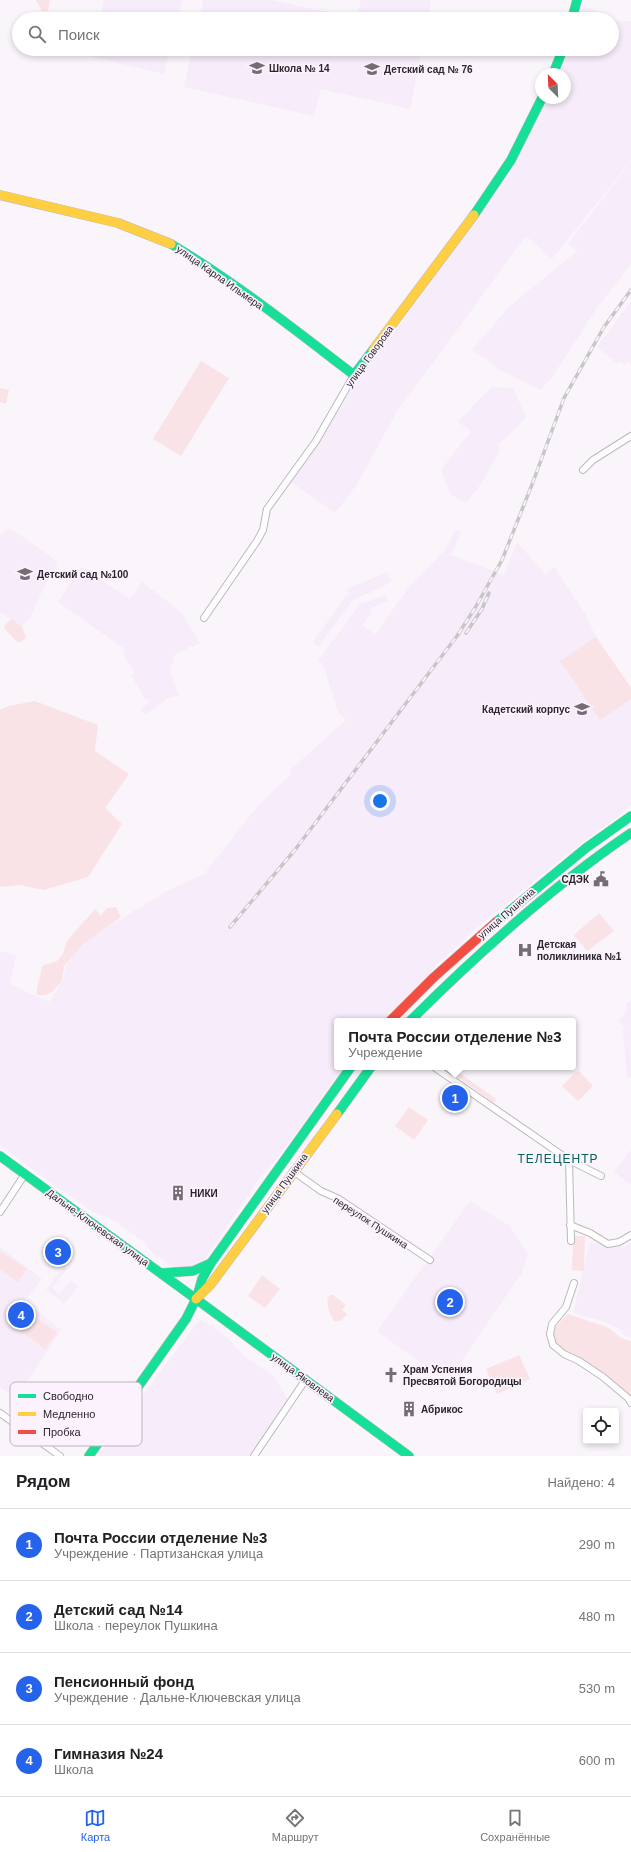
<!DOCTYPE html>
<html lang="ru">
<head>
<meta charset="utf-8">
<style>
  :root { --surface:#fff; --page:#f6f6f6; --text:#202124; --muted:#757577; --line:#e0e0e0; --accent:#2563eb }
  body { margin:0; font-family:Helvetica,sans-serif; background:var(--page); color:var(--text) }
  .controls { position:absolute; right:12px; bottom:12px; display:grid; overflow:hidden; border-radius:4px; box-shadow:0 2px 6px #0003 }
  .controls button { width:36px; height:36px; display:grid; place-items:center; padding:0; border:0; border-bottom:1px solid var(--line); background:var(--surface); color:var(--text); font:20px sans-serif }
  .compass { position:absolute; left:535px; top:68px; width:36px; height:36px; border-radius:50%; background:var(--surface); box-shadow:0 2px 6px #0003; rotate:336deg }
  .you { position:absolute; left:380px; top:801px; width:14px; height:14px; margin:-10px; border:3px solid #fff; border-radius:50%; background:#1a73e8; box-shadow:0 0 0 6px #1a73e833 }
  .badge { display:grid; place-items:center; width:26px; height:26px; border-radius:50%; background:var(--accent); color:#fff; font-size:13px; font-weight:700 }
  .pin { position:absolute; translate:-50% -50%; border:2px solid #fff; box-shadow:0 1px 4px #0006 }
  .popup { position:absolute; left:334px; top:1018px; width:242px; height:52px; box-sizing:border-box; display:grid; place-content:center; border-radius:4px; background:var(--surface); filter:drop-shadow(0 1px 3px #0005); font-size:13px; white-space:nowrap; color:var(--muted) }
  .popup b { font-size:15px; color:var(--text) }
  .popup::after { content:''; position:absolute; left:50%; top:100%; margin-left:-8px; border:8px solid transparent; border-top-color:var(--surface) }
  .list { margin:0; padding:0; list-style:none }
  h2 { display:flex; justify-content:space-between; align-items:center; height:52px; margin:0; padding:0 16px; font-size:17px }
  h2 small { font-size:13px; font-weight:400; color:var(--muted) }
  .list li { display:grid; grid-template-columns:26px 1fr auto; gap:12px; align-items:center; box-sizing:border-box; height:72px; padding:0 16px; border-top:1px solid var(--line) }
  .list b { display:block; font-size:15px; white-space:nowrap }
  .list p { margin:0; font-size:13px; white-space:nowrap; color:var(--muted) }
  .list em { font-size:13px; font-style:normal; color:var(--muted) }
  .icon { flex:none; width:22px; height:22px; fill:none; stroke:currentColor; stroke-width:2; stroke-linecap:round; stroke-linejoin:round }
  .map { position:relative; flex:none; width:631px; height:1456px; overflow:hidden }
  .search { position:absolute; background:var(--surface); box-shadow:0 2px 6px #0003; left:12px; right:12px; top:12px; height:44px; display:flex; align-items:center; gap:10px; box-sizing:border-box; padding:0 14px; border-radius:22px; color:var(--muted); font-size:15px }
  .sheet { height:340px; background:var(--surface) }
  nav { display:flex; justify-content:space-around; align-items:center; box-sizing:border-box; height:56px; border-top:1px solid var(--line); background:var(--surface); font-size:11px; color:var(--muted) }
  nav a { display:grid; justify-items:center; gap:2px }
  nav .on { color:var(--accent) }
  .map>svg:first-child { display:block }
  .built { fill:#f7ecfa }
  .green { fill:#f9e3e7 }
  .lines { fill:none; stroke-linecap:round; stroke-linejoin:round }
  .street-casing { stroke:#bdb8be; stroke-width:8 }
  .fast-casing { stroke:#bdb8be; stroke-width:10 }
  .slow-casing { stroke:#bdb8be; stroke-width:10 }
  .jam-casing { stroke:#bdb8be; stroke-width:10 }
  .street { stroke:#fefefe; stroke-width:6 }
  .fast { stroke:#16e098; stroke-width:9 }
  .slow { stroke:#ffcf43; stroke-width:9 }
  .jam { stroke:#f24e42; stroke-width:9 }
  .rail-casing { stroke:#c7c6c7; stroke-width:3.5 }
  .rail { stroke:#fbf2fe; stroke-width:2; stroke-dasharray:6; stroke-linecap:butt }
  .labels { text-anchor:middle; stroke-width:3.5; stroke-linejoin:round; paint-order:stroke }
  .poi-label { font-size:10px; font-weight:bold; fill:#2a262b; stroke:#fbf2fe; text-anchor:start }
  .street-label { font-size:10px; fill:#2a262b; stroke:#fbf2fe }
  .quarter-label { font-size:12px; letter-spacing:1px; fill:#056255; stroke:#fbf2fe }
  .key { fill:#fbf2fe; stroke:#bcb5bf; stroke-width:1 }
  .key-label { font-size:11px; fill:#2a262b }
</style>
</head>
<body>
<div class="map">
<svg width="631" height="1456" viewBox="0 0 631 1456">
  <rect width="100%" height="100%" fill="#faf5fb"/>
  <!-- built -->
  <g class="built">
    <polygon points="104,0 182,0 177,19 92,19 93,16 100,17"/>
    <polygon points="203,0 272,0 356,18 361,0 431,0 428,19 199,19"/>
    <polygon points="580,6 602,12 602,17 620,21 631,21 631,161 552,259 526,236 396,413 358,483 335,513 291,482 319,442 359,378 405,318 510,171 548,98 565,98 565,74 559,74 568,49 612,49 612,19 577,19"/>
    <polygon points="85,49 170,49 164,74 84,55"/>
    <polygon points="192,49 422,49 410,109 321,89 314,116 184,87"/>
    <polygon points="631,162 631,264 597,308 552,377 541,390 503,372 472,350 510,306 577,251 568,244"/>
    <polygon points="631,301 631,365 628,361 624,365 620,362 618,364 597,347"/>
    <polygon points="491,387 513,388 526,417 506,439 499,443 500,451 481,484 466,503 451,495 441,470 471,431 458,422"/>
    <polygon points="10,528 58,562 44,587 31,616 22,626 0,612 0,535"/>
    <polygon points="456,530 461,532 451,555 504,575 517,542 545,574 554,567 586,615 596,637 631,688 631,805 617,818 581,843 474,930 439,963 385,1021 337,1021 337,1067 344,1067 276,1160 261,1176 203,1262 196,1268 174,1268 153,1253 144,1242 111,1219 91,1211 0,1146 0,951 16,955 10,984 49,1002 62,982 69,956 83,942 167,891 204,874 258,806 291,774 289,771 346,720 338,712 323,665 318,661 360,604 386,595 388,601 371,608 371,613 362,625 375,634 410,586 445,550"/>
    <polygon points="81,567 130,599 142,582 181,612 200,643 192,647 191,646 174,656 170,672 179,695 167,699 145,715 141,709 150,702 148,699 146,700 131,675 135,673 123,655 126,650 58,602"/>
    <polygon points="387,572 392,582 353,600 318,647 313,642 346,596 349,595 347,589"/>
    <polygon points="631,999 631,1077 627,1078 623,1030 626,1030 619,1021 628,1008 625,1005"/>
    <polygon points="631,1150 631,1185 614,1172"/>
    <polygon points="470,1201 510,1226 528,1254 522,1273 451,1377 425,1366 377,1331"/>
    <polygon points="631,1241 631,1338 622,1334 622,1331 606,1322 573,1313 590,1242 625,1247"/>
    <polygon points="0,1247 42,1279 24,1301 61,1330 16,1398 0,1387"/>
    <polygon points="64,1267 67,1269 52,1288 59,1294 71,1281 78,1286 64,1304 46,1289"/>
    <polygon points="201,1320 203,1320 229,1339 242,1354 273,1376 288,1399 250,1456 97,1456 197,1323"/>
  </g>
  <!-- green -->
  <g class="green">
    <polygon points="36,0 50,0 48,11 42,11"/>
    <polygon points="201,361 229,378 181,456 153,439"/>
    <polygon points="0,388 9,390 6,404 0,402"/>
    <polygon points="11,619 22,626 26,638 21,642 17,642 4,628 5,625"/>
    <polygon points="596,637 631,688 631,699 600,720 560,661"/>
    <polygon points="35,701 98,725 95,751 129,774 105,808 122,824 88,877 44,890 20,885 0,887 0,710 9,706"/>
    <path d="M116 907 121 917 84 943 64 966 62 981 53 991 46 995H37C36 986 41 976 42 966L57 961 63 954 67 941 95 909 101 916 107 908Z"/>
    <polygon points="599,913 614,931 587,951 574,935"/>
    <polygon points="444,1067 451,1067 496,1099 494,1103"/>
    <polygon points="578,1070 593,1086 578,1101 562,1086"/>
    <polygon points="409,1107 428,1120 414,1140 395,1126"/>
    <polygon points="573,1236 585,1236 584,1271 572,1270"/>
    <polygon points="0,1251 27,1269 18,1282 0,1270"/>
    <polygon points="262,1275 280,1289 265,1308 248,1296"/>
    <path d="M330 1295H333L346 1305 342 1310 347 1314C343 1319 341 1323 334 1321 330 1315 326 1305 328 1297Z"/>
    <polygon points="26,1310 57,1333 45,1349 14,1326"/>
    <polygon points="568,1314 609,1328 621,1338 631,1341 631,1398 565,1352 555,1343 552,1334 558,1324"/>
    <polygon points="519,1355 530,1379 497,1394 486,1369"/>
  </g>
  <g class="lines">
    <!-- street casing -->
    <g class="street-casing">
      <g id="street">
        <polyline points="583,470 593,460 631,436"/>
        <polyline points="204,618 257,541 263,530 267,509 316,441 354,375"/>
        <polyline points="434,1067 569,1160 601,1176"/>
        <polyline points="569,1160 571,1241"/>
        <polyline points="293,1171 321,1191 339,1199 430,1260"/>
        <polyline points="0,1212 25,1174"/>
        <polyline points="570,1225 590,1233 608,1244 619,1242 631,1235"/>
        <polyline points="574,1283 566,1307 552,1324 550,1334 553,1345 564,1354 579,1361 603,1377 628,1398 631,1403"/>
        <polyline points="0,1413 60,1456"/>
        <polyline points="254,1456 306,1379"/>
      </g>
    </g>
    <!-- fast casing -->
    <g class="fast-casing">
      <g id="fast">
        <polyline points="572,19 577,0"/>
        <polyline points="553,74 563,49"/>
        <polyline points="474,215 511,160 542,98"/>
        <path d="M171 244C235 282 295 330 354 375L373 350"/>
        <polyline points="496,922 586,848 631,816"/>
        <path d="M410 1021C479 952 550 888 631 833"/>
        <polyline points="337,1114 371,1067"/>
        <polyline points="0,1156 196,1299"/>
        <polyline points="162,1273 193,1271 211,1263"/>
        <polyline points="197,1297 202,1279 211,1263 351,1067"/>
        <polyline points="89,1456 186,1319 196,1299 409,1456"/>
      </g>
    </g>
    <!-- slow casing -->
    <g class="slow-casing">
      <g id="slow">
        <polyline points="0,195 118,223 171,244"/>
        <polyline points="373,350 474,215"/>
        <polyline points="196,1299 211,1284 337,1114"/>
      </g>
    </g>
    <!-- jam casing -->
    <g class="jam-casing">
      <polyline id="jam" points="390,1021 433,978 496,922"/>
    </g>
    <!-- street -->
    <use href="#street" class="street"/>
    <!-- fast -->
    <use href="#fast" class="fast"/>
    <!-- slow -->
    <use href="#slow" class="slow"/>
    <!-- jam -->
    <use href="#jam" class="jam"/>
    <!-- rail casing -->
    <g class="rail-casing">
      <g id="rail">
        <polyline points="466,633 482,609 489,593"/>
        <polyline points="230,927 294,851 457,636 475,608 502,560 533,482 564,398 604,327 631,290"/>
      </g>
    </g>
    <!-- rail -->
    <use href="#rail" class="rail"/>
  </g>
  <!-- icons -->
  <defs>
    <g id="school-bare" transform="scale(1.2)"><path d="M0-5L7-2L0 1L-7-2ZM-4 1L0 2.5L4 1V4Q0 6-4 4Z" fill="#736e74" stroke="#fbf2fe" stroke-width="2.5" paint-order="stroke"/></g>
    <g id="civic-bare" transform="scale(1.2)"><path d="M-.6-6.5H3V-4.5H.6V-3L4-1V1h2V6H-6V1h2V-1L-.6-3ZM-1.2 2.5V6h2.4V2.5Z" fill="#736e74" stroke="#fbf2fe" stroke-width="2.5" paint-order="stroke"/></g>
    <g id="hospital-bare" transform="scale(1.2)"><path d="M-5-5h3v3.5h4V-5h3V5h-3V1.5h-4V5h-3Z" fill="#736e74" stroke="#fbf2fe" stroke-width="2.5" paint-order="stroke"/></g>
    <g id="building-bare" transform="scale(1.2)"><path d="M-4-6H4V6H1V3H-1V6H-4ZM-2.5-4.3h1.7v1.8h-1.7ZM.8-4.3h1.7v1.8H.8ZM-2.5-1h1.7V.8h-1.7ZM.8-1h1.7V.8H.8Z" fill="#736e74" stroke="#fbf2fe" stroke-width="2.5" paint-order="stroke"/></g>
    <g id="church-bare" transform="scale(1.2)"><path d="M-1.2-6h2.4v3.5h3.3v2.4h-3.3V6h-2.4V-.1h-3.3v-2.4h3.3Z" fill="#736e74" stroke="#fbf2fe" stroke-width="2.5" paint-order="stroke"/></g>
  </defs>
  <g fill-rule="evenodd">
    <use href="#school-bare" x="257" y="68"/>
    <use href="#school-bare" x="372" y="69"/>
    <use href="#school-bare" x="25" y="574"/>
    <use href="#school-bare" x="582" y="709"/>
    <use href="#civic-bare" x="601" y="879"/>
    <use href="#hospital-bare" x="525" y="950"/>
    <use href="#building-bare" x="178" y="1193"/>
    <use href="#church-bare" x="391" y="1375"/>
    <use href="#building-bare" x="409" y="1409"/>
  </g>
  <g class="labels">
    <!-- poi labels -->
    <g class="poi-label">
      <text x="269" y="72">Школа № 14</text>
      <text x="384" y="73">Детский сад № 76</text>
      <text x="37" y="578">Детский сад №100</text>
      <text x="570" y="713" text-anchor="end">Кадетский корпус</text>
      <text x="589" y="883" text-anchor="end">СДЭК</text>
      <text x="537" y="948">Детская<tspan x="537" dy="12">поликлиника №1</tspan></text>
      <text x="190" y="1197">НИКИ</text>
      <text x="403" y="1373">Храм Успения<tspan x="403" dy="12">Пресвятой Богородицы</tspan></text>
      <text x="421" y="1413">Абрикос</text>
    </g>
    <!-- street labels -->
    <g class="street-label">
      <text transform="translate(220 277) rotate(35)" y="4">улица Карла Ильмера</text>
      <text transform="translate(369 356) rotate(-54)" y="4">улица Говорова</text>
      <text transform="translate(506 913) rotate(-41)" y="4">улица Пушкина</text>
      <text transform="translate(284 1183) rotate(-54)" y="4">улица Пушкина</text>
      <text transform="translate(371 1222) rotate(33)" y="4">переулок Пушкина</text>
      <text transform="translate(98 1227) rotate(36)" y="4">Дальне-Ключевская улица</text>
      <text transform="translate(303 1377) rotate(36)" y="4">улица Яковлева</text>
    </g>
    <!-- quarter labels -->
    <g class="quarter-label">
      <text x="558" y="1163">ТЕЛЕЦЕНТР</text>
    </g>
  </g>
  <!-- legend -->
  <rect x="10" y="1382" width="132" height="64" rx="6" class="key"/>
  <rect x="18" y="1394" width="18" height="4" fill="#16e098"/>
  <rect x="18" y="1412" width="18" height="4" fill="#ffcf43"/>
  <rect x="18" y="1430" width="18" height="4" fill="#f24e42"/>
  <g class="key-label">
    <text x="43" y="1400">Свободно</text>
    <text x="43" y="1418">Медленно</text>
    <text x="43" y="1436">Пробка</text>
  </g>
</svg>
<div class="controls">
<button><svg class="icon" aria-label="locate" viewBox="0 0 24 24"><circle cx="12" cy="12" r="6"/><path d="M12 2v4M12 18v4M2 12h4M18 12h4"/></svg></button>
</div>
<svg class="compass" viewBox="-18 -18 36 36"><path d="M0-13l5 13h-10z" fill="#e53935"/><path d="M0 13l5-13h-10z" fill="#757577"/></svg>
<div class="you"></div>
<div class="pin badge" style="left:455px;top:1098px">1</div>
<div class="popup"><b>Почта России отделение №3</b>Учреждение</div>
<div class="pin badge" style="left:450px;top:1302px">2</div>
<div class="pin badge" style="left:58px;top:1252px">3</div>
<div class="pin badge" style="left:21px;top:1315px">4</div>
<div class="search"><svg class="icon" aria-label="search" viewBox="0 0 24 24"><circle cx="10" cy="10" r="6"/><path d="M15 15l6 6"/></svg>Поиск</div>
</div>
<section class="sheet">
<h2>Рядом<small>Найдено: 4</small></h2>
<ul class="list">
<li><span class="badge">1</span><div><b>Почта России отделение №3</b><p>Учреждение · Партизанская улица</p></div><em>290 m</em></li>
<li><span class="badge">2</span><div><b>Детский сад №14</b><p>Школа · переулок Пушкина</p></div><em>480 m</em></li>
<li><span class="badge">3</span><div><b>Пенсионный фонд</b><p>Учреждение · Дальне-Ключевская улица</p></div><em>530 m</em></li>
<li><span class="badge">4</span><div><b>Гимназия №24</b><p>Школа</p></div><em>600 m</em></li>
</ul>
</section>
<nav>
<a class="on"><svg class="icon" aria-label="map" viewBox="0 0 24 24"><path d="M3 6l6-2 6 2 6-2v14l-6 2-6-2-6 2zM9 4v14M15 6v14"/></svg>Карта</a>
<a><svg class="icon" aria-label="directions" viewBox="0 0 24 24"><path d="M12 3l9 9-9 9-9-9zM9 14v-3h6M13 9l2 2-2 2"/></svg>Маршрут</a>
<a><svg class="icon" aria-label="saved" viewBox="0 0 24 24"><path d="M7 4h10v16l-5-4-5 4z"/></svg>Сохранённые</a>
</nav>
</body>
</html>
